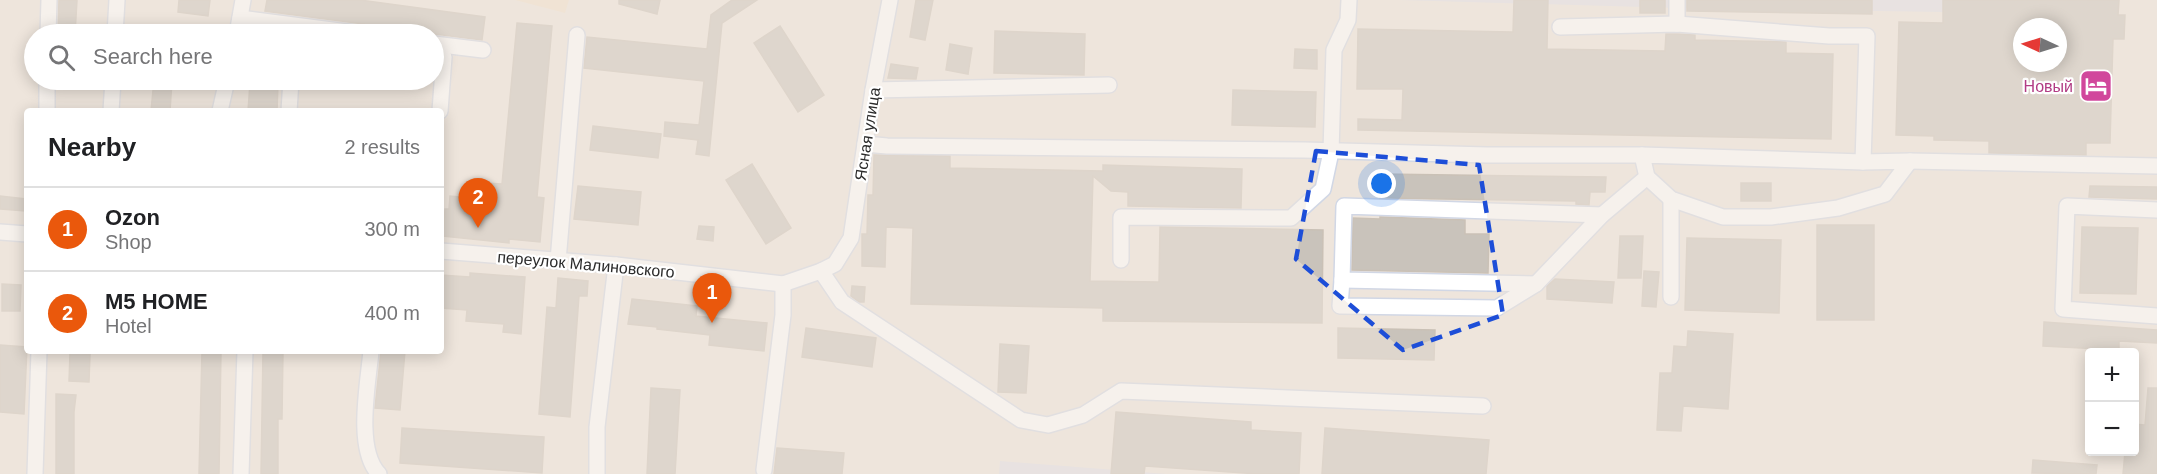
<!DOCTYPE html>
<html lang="en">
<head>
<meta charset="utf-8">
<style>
  :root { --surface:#fff; --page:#f6f6f6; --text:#202124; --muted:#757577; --line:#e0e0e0; --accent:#ea580c }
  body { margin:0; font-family:Helvetica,sans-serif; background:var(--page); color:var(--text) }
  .controls { position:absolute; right:18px; bottom:18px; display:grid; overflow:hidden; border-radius:6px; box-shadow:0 3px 15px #0003 }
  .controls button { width:54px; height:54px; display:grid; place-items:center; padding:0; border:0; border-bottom:2px solid var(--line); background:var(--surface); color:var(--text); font:30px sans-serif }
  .compass { position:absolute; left:2013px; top:18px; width:54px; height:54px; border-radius:50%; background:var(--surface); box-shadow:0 3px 15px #0003; rotate:274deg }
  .you { position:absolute; left:1382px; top:184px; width:21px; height:21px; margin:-15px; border:4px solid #fff; border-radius:50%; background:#1a73e8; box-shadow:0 0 0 9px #1a73e833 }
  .badge { display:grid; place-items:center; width:39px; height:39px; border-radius:50%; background:var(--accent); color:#fff; font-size:20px; font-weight:700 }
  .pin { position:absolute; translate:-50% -50px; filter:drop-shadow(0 2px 3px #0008) }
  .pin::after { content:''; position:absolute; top:32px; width:21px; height:18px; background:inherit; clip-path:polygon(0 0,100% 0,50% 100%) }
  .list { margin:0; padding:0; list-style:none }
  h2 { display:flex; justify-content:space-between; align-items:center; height:78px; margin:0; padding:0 24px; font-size:26px }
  h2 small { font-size:20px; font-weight:400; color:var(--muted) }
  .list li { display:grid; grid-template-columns:39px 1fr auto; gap:18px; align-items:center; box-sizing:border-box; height:84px; padding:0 24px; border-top:2px solid var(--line) }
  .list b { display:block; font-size:22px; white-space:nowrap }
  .list p { margin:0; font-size:20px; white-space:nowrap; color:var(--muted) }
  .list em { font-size:20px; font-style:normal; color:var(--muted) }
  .icon { flex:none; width:33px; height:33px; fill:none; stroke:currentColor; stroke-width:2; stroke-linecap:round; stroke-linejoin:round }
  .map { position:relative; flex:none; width:2157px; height:474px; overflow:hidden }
  .search { position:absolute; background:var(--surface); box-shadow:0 3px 15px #0003; left:24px; top:24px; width:420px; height:66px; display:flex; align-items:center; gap:15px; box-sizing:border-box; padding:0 21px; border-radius:33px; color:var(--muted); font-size:22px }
  .panel { position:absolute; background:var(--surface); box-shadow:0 3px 15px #0003; left:24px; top:108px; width:420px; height:246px; border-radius:6px }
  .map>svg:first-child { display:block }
  .industrial { fill:#dfdee6 }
  .education { fill:#f1e1cb }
  .building { fill:#c9c3bb; stroke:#cac1b6; stroke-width:1.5; fill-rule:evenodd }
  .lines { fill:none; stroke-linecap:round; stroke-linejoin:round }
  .minor-casing { stroke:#d1d7e5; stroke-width:18 }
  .minor { stroke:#fff; stroke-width:15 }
  .marked { fill:none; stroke:#1d4ed8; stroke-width:4.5; stroke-dasharray:12 8; stroke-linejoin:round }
  .labels { text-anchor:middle; stroke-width:4.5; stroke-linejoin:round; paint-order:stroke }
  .hotel-label { font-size:16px; fill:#b23c85; stroke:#fff; text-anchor:end }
  .street-label { font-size:16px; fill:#2b2b2b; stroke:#fff }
</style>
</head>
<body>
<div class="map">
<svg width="2157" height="474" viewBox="0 0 2157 474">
  <rect width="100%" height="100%" fill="#eee5dc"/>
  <!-- industrial -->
  <g class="industrial">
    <polygon points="1399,0 1944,0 1943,12 1677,8"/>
    <polygon points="1000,461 1167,474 999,474"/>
  </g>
  <!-- education -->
  <polygon class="education" points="515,0 569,0 565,13"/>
  <!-- building -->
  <g class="building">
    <polygon points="59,0 77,0 75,34 58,34"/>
    <polygon points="179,0 210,0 208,16 178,12"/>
    <polygon points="267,0 360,0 485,17 482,40 435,34 392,34 372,32 369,27 364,24 265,11"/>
    <polygon points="619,0 660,0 657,14 619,4"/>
    <polygon points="732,0 757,0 722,23 709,156 696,154 698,140 664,136 665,122 699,125 704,81 584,68 587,37 707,49 711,15"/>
    <polygon points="916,0 933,0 925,40 910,37"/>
    <polygon points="1514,0 1548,0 1547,49 1665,51 1666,34 1677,34 1695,35 1695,40 1786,42 1786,53 1833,54 1831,139 1358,130 1358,119 1402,120 1403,89 1357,89 1358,29 1513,32"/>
    <rect x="1640" y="0" width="25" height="13"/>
    <polygon points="1687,0 1872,0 1872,14 1687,11"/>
    <path d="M1943 0H2119L2118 15H2125L2124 39H2113L2110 143H2086V155L1989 153V141L1934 140V136L1896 135 1899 22 1943 23ZM2022 27H2058V63H2022Z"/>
    <polygon points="517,23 552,26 537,197 544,198 540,242 509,239 509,243 443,236 445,209 449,209 450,196 485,199 487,183 502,184"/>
    <polygon points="780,26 824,95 798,112 754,43"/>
    <polygon points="995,31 1085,34 1084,75 994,73"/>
    <polygon points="950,44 972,48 968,74 946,70"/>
    <polygon points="1295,49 1317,50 1317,69 1294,68"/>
    <polygon points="891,64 918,68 916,79 888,78"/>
    <polygon points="154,80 172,81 170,111 151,111"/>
    <polygon points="250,83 278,84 277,111 248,111"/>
    <polygon points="1233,90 1316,92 1315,127 1232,125"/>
    <polygon points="593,126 661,134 658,158 590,150"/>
    <polygon points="874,155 950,156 950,168 1103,171 1103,165 1242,169 1241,208 1128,206 1128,192 1111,191 1093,176 1090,281 1159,282 1160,227 1323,230 1322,323 1103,321 1103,308 911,304 913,228 886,227 885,267 862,266 862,234 867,234 868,195 873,195"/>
    <polygon points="752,164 791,228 766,244 726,180"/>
    <polygon points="1381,174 1606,177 1605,192 1590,192 1589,205 1576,204 1576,201 1380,198"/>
    <rect x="1741" y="183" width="30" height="18"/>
    <polygon points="578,186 641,192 638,225 574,219"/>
    <polygon points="2090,186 2157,187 2157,199 2089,197"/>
    <polygon points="0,196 26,199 25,211 0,209"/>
    <polygon points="1380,217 1465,220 1465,234 1489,234 1488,273 1352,270 1353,218 1380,219"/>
    <rect x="1817" y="225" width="57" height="95"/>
    <polygon points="699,226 714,227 713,241 697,239"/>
    <polygon points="2082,227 2138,228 2136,294 2080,293"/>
    <polygon points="1620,236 1643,236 1641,278 1618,278"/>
    <polygon points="1687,238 1781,240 1779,313 1685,310"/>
    <polygon points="1644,271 1659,272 1656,307 1642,306"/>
    <polygon points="470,273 525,277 521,334 503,332 504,324 466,321 467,310 441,308 441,275 470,277"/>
    <polygon points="558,278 588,281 587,296 579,296 570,417 539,414 547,307 556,308"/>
    <polygon points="1555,279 1614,282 1612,303 1547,299 1547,286"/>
    <polygon points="2,284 21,285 20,311 2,311"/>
    <polygon points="852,286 865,287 864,302 859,302 851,296"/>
    <polygon points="632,299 697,306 696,316 767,323 764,351 709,345 710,335 657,329 657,327 628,324"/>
    <polygon points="2044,322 2157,330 2157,343 2119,341 2119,350 2043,346"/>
    <polygon points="806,328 876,338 872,367 802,357"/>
    <polygon points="1338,328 1435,330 1434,360 1338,358"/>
    <polygon points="1688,331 1733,334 1728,409 1683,406 1681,431 1657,430 1660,373 1672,373 1674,346 1687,347"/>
    <polygon points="1000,344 1029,346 1026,393 998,392"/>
    <polygon points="0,345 27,347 24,414 0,412"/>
    <polygon points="202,351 221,351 219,474 199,474"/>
    <polygon points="263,351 283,351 282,419 278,419 278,474 261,474"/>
    <polygon points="381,351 405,351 400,410 375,408"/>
    <polygon points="70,353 90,354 89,382 69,381"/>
    <polygon points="651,388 680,390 675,474 647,474"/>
    <polygon points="2148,388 2157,388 2157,474 2123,474 2125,452 2134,452 2134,424 2145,425"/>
    <polygon points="56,394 76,395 74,412 74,474 56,474"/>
    <polygon points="1116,412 1251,422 1251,430 1301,433 1299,474 1258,474 1145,466 1144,474 1111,474"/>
    <polygon points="402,428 544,437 542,473 400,463"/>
    <polygon points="1325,428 1489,440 1486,474 1322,474"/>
    <polygon points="777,448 844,453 842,474 774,474"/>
    <polygon points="2033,460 2097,465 2096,474 2032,473"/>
  </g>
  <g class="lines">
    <!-- minor casing -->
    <g class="minor-casing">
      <g id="minor">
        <polyline points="1677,0 1677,24"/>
        <polyline points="240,18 363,34"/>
        <polyline points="1560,27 1677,24 1829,36 1867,36 1863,162"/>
        <polyline points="48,34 49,0"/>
        <polyline points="115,34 117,0"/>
        <polyline points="237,34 243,0"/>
        <polyline points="434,44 483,50"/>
        <polyline points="434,57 444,57 440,111"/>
        <polyline points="873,90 1109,85"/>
        <polyline points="47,111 47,80"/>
        <polyline points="111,111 113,80"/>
        <polyline points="220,111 227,80"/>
        <polyline points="289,111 291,80"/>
        <polyline points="865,144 887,146 1304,150 1487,155 1642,155"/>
        <polygon points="1642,155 1863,162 1910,161 1885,194 1838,208 1771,217 1723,217 1671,199 1647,177"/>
        <polyline points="1910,161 2157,166"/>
        <polyline points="2157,210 2067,206 2063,309 2157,316"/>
        <polyline points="0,232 27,234"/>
        <polyline points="441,251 616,265 783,284 821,271 835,264 851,238 873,90 890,0"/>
        <polyline points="1121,260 1121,217 1291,218 1323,189 1331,152 1334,50 1348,20 1349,0"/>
        <polyline points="558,261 577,35"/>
        <polyline points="821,271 842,302 1021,420 1048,425 1083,415 1121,391 1483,406"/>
        <polyline points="1342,280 1340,306 1497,308 1536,284 1602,215 1647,177"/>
        <polyline points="1536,284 1342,280 1344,206 1602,215"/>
        <polyline points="1671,297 1671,199"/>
        <path d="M371 351C368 384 355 449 379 474"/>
        <polyline points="764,470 783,315 783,284"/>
        <polyline points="35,474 39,351"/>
        <polyline points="241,474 245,351"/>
        <polyline points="597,474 597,427 616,265"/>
      </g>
    </g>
    <!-- minor -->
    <use href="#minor" class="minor"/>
  </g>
  <!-- marked area -->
  <path d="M0 0H2157V474H0ZM1316 151 1479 165 1503 315 1403 350 1296 259Z" fill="#eee5dc" fill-opacity=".55" fill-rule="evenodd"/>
  <path class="marked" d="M1316 151 1479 165 1503 315 1403 350 1296 259Z"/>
  <!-- icons -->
  <defs>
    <g id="hotel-square" transform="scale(1.725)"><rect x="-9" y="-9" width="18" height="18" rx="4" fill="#d1479c" stroke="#fff"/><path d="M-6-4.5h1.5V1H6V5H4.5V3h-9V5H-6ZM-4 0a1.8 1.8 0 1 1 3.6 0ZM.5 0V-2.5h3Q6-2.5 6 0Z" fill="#fff"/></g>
  </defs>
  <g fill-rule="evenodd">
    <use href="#hotel-square" x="2096" y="86"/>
  </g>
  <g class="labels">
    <!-- hotel labels -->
    <g class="hotel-label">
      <text x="2073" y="92">Новый</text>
    </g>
    <!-- street labels -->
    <g class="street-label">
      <text transform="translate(867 134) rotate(-81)" y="6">Ясная улица</text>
      <text transform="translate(586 264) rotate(5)" y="6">переулок Малиновского</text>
    </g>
  </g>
</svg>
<div class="controls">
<button>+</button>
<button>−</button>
</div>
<svg class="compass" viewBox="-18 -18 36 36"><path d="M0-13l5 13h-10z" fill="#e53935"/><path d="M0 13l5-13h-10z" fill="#757577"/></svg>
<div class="you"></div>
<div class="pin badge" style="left:712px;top:323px">1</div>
<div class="pin badge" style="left:478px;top:228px">2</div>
<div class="search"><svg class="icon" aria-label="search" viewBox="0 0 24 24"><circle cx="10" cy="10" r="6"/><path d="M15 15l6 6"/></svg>Search here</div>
<section class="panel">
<h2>Nearby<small>2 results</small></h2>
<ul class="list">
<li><span class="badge">1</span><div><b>Ozon</b><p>Shop</p></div><em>300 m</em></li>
<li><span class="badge">2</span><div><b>M5 HOME</b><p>Hotel</p></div><em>400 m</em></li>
</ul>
</section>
</div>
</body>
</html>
